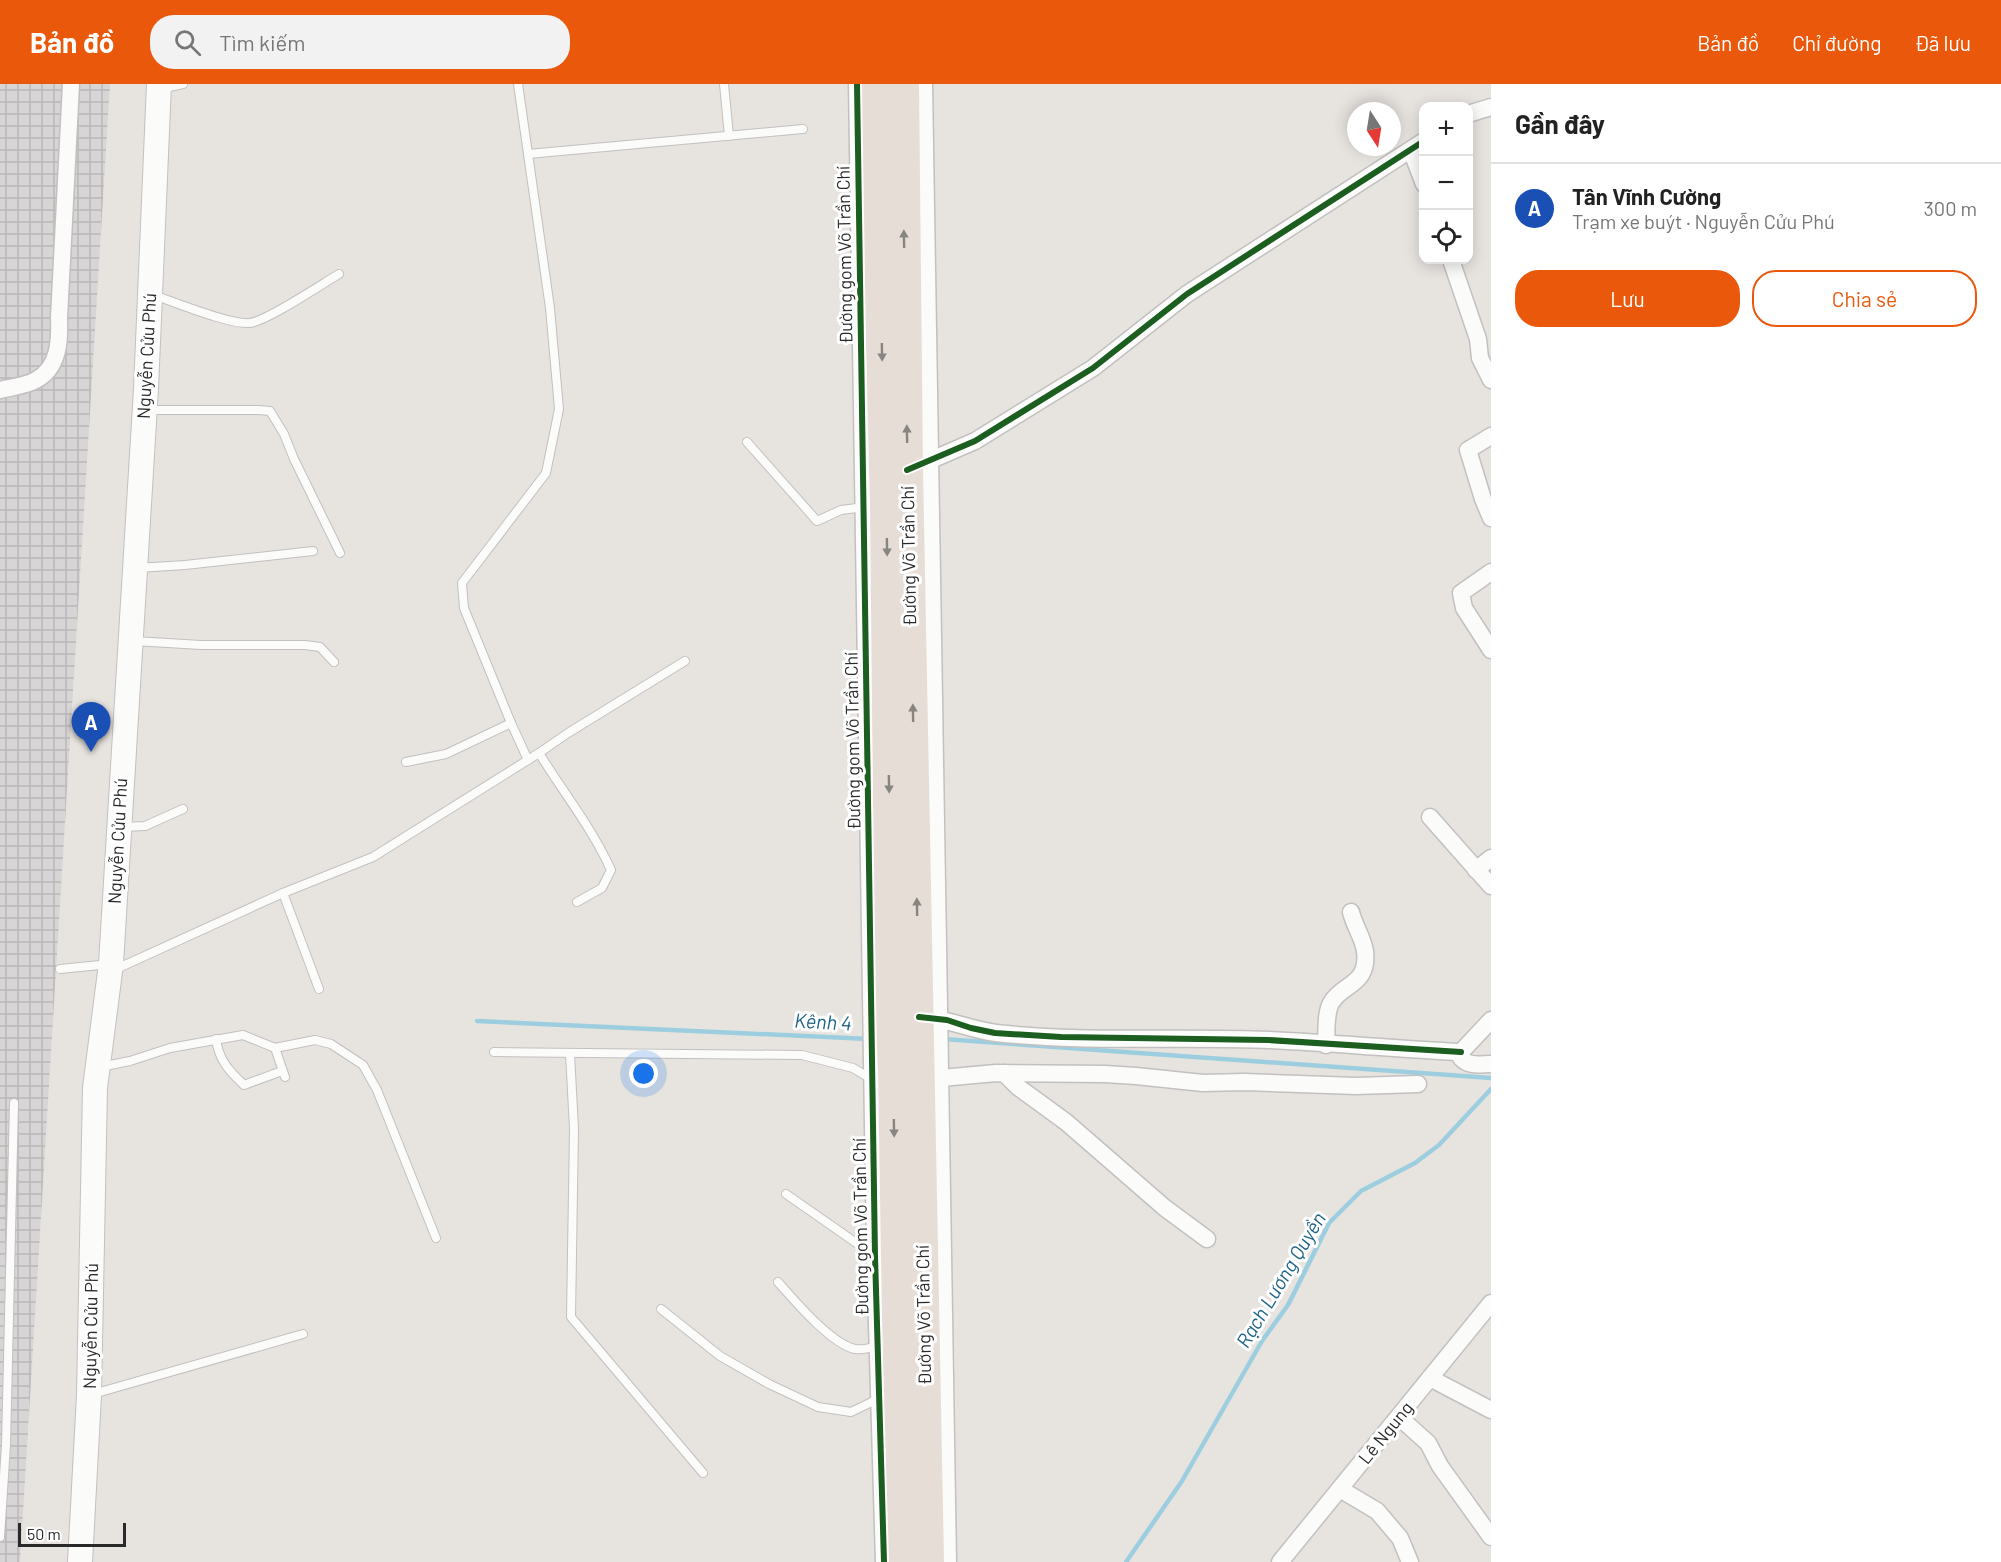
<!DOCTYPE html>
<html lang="vi">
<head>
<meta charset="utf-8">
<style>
  :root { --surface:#fff; --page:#f2f2f2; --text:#222; --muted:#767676; --line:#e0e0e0; --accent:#ea580c }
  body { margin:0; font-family:Barlow,sans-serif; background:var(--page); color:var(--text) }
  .controls { position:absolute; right:18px; top:18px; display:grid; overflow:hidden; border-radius:12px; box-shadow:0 3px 15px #0003 }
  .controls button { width:54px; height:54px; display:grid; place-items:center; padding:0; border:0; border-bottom:2px solid var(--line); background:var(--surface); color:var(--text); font:30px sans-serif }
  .compass { position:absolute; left:1347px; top:18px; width:54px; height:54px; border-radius:50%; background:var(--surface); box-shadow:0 3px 15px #0003; rotate:168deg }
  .scale { position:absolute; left:18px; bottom:15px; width:108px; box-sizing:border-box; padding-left:6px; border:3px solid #2a2a2a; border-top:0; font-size:16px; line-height:21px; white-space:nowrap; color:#2a2a2a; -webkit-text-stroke:4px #fff; paint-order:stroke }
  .you { position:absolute; left:644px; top:990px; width:21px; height:21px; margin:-15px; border:4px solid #fff; border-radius:50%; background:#1a73e8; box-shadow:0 0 0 9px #1a73e833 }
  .badge { display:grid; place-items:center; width:39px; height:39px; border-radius:50%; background:var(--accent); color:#fff; font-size:20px; font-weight:700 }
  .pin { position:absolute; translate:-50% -50px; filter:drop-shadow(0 2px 3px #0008) }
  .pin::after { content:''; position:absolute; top:32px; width:21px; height:18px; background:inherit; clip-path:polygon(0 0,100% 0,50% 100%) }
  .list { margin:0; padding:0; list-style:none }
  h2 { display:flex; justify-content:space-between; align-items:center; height:78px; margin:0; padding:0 24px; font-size:26px }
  h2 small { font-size:20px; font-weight:400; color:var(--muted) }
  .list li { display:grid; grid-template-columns:39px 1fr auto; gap:18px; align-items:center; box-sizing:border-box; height:90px; padding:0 24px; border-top:2px solid var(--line) }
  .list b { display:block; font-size:22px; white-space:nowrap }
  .list p { margin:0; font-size:20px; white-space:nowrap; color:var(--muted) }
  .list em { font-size:20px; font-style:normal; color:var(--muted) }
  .actions { display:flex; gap:12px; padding:18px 24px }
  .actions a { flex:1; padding:14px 0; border:2px solid var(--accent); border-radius:24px; text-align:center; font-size:21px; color:var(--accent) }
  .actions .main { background:var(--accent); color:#fff }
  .icon { flex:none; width:33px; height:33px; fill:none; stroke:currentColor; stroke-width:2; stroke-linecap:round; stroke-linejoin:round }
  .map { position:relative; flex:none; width:1491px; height:1478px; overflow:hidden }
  header { display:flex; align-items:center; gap:36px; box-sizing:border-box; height:84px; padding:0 30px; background:var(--accent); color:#fff }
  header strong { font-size:28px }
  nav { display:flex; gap:33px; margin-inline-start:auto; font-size:21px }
  .search { width:420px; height:54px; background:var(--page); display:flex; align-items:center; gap:15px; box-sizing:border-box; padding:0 21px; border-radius:24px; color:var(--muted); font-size:22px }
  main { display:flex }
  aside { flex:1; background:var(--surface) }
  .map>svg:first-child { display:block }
  .industrial { fill:url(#industrial-grid) }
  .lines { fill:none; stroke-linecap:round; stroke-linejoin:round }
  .stream { stroke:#9dcedf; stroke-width:4.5 }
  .lane-casing { stroke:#c2c0c0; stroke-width:10 }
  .street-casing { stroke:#c2c0c0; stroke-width:19 }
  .secondary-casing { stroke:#c2c0c0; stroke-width:26 }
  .highway-casing { stroke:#bfbfbd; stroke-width:34 }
  .lane { stroke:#fbfbfa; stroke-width:8 }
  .street { stroke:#fbfbfa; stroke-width:16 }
  .secondary { stroke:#fbfbfa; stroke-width:24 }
  .highway { stroke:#e6ddd6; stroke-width:32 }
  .cycleway-casing { stroke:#fff; stroke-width:10 }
  .cycleway { stroke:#1b5e20; stroke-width:6 }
  .oneway { fill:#888480 }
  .labels { text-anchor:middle; stroke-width:6; stroke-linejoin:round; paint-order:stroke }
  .street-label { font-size:18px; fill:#2a2a2a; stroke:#fff }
  .water-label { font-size:20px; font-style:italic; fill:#1e6489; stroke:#fff }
</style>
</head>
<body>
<header>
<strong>Bản đồ</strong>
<div class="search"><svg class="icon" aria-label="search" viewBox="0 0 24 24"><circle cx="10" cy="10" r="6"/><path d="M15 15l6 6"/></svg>Tìm kiếm</div>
<nav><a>Bản đồ</a><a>Chỉ đường</a><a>Đã lưu</a></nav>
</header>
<main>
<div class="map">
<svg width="1491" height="1478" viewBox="0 0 1491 1478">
  <defs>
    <pattern id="industrial-grid" width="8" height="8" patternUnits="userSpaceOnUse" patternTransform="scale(1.5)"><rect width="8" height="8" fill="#d8d5d7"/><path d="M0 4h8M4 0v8" fill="none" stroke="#bab7b9"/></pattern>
  </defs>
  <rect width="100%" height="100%" fill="#e7e4e0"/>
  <!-- industrial -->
  <polygon class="industrial" points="0,0 110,0 20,1478 0,1478"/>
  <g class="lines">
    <!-- stream -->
    <g class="stream">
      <polyline points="477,937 869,955"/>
      <polyline points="943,955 1491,994"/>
      <polyline points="1126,1478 1182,1397 1262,1257 1288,1221 1329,1139 1361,1107 1415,1079 1439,1061 1491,1005"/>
    </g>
    <!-- lane casing -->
    <g class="lane-casing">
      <g id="lane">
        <polyline points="518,0 528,70 803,45"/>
        <polyline points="724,0 729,52"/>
        <polyline points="160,5 183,0"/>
        <polyline points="528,70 550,224 559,325 546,389 462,499 464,524 511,639 528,676"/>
        <path d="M153 211C175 218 230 241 250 239 267 237 322 200 339 190"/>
        <polyline points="147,326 259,326 270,327 284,350 294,375 340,469"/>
        <polyline points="747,358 817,437 841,426 865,423"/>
        <polyline points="137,484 185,481 313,467"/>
        <polyline points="134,557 201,561 305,561 320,563 334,578"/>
        <path d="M539 669C563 708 592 744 611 786L602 804 577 818"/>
        <polyline points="406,678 446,670 511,639"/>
        <polyline points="121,743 145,742 183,725"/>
        <polyline points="283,809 319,905"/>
        <polyline points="60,885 110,880"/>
        <polyline points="114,886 283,809 373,773 539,669 568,649 685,577"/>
        <path d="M216 955C219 976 228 986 244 1001L282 987"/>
        <polyline points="275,964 315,956 331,960 363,981 377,1006 436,1154"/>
        <polyline points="494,968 802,971 853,984 873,996"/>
        <polyline points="570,969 574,1045 571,1233 703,1389"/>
        <polyline points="100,983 130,977 170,964 243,951 275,964 285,993"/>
        <polyline points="786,1110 875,1172"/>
        <path d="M778 1198C794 1216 831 1260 855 1265 862 1266 871 1264 878 1262"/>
        <polyline points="661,1225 720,1272 769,1300 818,1323 851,1328 880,1314"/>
        <polyline points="93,1310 303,1250"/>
        <polyline points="0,1453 6,1361 14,1019"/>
      </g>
    </g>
    <!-- street casing -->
    <g class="street-casing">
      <g id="street">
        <polyline points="857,0 875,1172 884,1478"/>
        <polyline points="924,0 948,1478"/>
        <polyline points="1468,30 1491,23"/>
        <polyline points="1411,66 1424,100"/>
        <polyline points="1451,176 1478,255 1480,274 1491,296"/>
        <path d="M0 306C11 303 26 302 36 296 59 284 60 256 59 234L71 0"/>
        <polyline points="1491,352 1468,366 1483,415 1491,434"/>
        <polyline points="922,380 975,357 1093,284 1187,210 1424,57"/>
        <polyline points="1491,488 1461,509 1464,524 1491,566"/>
        <polyline points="1430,733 1491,802"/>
        <polyline points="1476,786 1491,774"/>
        <path d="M930 934C953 937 973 946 996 949 1087 959 1179 952 1270 956 1333 959 1397 965 1461 968"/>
        <path d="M1491 936 1461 968V974C1469 983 1480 980 1491 980"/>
        <path d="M1326 961C1327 948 1325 930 1331 919 1342 899 1369 902 1365 867 1363 854 1354 841 1351 828"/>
        <polyline points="1004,989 1018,1003 1066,1038 1165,1124 1207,1155"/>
        <polyline points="930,995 996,989 1105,990 1136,992 1203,999 1245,998 1356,1002 1418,1000"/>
        <polyline points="1430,1294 1491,1326"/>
        <polyline points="1399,1333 1428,1359 1440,1382 1491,1453"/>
        <polyline points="1340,1405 1377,1427 1400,1454 1410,1478"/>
        <polyline points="1280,1478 1491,1219"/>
      </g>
    </g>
    <!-- secondary casing -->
    <g class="secondary-casing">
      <polyline id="secondary" points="80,1478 89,1311 95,1004 111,880 146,305 159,0"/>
    </g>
    <!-- highway casing -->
    <g class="highway-casing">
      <g id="highway">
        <polyline points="878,0 878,99 886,421 891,921 894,985 902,1478"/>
        <polyline points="903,0 907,386 928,1478"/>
      </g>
    </g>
    <!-- lane -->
    <use href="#lane" class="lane"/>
    <!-- street -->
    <use href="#street" class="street"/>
    <!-- secondary -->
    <use href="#secondary" class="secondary"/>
    <!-- highway -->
    <use href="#highway" class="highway"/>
    <!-- cycleway casing -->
    <g class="cycleway-casing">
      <g id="cycleway">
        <polyline points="857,0 875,1172 884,1478"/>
        <polyline points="907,386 975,357 1093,284 1187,210 1424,57"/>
        <polyline points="919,933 947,936 971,944 995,949 1061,953 1268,956 1461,968"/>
      </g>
    </g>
    <!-- cycleway -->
    <use href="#cycleway" class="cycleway"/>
  </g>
  <!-- one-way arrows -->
  <defs><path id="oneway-solid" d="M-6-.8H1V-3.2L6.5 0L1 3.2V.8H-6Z" transform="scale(1.5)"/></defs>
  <g class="oneway">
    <use href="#oneway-solid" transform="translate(904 155) rotate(-91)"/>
    <use href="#oneway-solid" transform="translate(882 268) rotate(89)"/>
    <use href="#oneway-solid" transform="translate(907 350) rotate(-91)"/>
    <use href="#oneway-solid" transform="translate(887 463) rotate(89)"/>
    <use href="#oneway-solid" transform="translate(913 629) rotate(-91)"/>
    <use href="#oneway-solid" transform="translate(889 700) rotate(89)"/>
    <use href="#oneway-solid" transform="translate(917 823) rotate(-91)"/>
    <use href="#oneway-solid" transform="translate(894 1044) rotate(89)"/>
  </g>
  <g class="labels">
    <!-- street labels -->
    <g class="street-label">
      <text transform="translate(845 171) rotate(-91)" y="6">Đường gom Võ Trần Chí</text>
      <text transform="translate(147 272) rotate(-87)" y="6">Nguyễn Cửu Phú</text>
      <text transform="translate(909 472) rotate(-91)" y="6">Đường Võ Trần Chí</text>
      <text transform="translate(853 657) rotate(-91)" y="6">Đường gom Võ Trần Chí</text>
      <text transform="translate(118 757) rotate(-87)" y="6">Nguyễn Cửu Phú</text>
      <text transform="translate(861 1143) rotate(-91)" y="6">Đường gom Võ Trần Chí</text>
      <text transform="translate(924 1231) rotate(-91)" y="6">Đường Võ Trần Chí</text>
      <text transform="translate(91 1242) rotate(-89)" y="6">Nguyễn Cửu Phú</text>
      <text transform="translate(1386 1349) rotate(-51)" y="6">Lê Ngung</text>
    </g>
    <!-- water labels -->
    <g class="water-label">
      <text transform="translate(823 938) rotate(3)" y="7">Kênh 4</text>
      <text transform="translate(1281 1196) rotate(-59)" y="7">Rạch Lương Quyền</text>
    </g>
  </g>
</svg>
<div class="controls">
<button>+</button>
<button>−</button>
<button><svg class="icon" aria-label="locate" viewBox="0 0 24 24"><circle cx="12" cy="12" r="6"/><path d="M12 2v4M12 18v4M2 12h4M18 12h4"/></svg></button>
</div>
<svg class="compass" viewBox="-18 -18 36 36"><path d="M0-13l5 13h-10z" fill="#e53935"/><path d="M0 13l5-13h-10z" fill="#767676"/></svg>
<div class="scale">50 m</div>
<div class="you"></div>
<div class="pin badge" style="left:91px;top:668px;background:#1a4fb4">A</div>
</div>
<aside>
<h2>Gần đây<small></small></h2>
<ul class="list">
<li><span class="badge" style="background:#1a4fb4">A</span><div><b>Tân Vĩnh Cường</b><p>Trạm xe buýt · Nguyễn Cửu Phú</p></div><em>300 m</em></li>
</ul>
<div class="actions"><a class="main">Lưu</a><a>Chia sẻ</a></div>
</aside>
</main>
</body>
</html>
